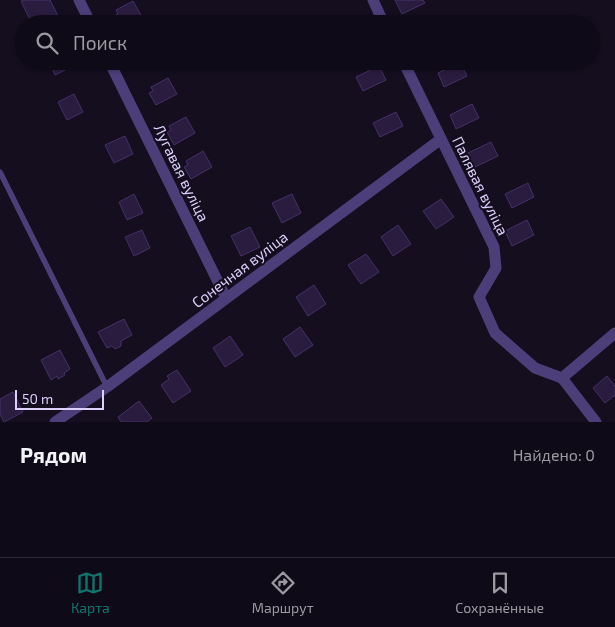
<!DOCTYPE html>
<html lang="ru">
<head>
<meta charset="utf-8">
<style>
  :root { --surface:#0f0a17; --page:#1d1824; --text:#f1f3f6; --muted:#9b9aa1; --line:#2f2b36; --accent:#0f766e }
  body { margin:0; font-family:"Exo 2",sans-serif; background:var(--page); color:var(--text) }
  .scale { position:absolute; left:15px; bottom:12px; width:89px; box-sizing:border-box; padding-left:5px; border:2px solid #ddd0fb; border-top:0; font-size:14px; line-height:18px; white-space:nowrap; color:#ddd0fb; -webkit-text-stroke:4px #140e1f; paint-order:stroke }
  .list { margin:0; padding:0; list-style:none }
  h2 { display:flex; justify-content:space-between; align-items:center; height:65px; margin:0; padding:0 20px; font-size:21px }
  h2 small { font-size:16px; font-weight:400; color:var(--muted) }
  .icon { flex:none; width:28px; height:28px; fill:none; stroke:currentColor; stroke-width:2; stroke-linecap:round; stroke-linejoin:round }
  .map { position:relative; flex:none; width:615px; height:422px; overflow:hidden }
  .search { position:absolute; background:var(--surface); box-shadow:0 1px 4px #0004; left:15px; right:15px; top:15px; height:55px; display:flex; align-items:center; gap:12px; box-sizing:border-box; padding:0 18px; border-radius:28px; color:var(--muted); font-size:19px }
  .sheet { height:135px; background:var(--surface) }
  nav { display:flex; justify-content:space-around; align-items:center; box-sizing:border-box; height:70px; border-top:1px solid var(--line); background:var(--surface); font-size:14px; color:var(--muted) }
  nav a { display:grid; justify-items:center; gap:2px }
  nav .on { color:var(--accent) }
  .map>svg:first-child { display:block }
  .building { fill:#2a1c3e; stroke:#463067 }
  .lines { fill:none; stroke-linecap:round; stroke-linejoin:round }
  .lane { stroke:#4c3e79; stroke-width:5.5 }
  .street { stroke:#4c3e79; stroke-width:11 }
  .labels { text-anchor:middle; stroke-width:4; stroke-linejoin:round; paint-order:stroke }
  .street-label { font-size:15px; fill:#ddd0fb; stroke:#140e1f }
</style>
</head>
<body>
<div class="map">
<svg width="615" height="422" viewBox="0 0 615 422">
  <rect width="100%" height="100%" fill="#140e1f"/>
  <!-- building -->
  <g class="building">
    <polygon points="24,0 50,0 62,24 32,24 21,1"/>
    <polygon points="395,0 423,0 425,3 402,14"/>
    <polygon points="133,1 142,17 129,24 118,24 114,16 118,14 116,10"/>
    <polygon points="49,61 68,61 71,67 55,75"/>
    <polygon points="135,61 148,61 138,67"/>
    <polygon points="460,62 467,76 444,87 438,73"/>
    <polygon points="379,66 386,80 363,91 356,77"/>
    <polygon points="168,78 177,94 156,105 149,93 153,91 151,87"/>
    <polygon points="74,94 83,112 67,120 58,102"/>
    <polygon points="472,104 479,118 456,129 450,115"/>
    <polygon points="396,112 403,126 380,137 373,123"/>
    <polygon points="186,117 195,133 174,145 167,132 171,130 169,126"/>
    <polygon points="125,136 133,154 114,163 105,145"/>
    <polygon points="491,142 498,156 475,167 468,153"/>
    <polygon points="203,151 212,167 191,179 184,167 188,165 186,161"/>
    <polygon points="528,183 534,197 512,208 505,194"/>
    <polygon points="134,194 143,213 127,220 119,202"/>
    <polygon points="292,194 301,213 282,223 272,203"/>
    <polygon points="441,199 454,217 436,229 423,211"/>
    <polygon points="527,220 534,235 512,246 505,231"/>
    <polygon points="398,225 411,244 393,256 381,237"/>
    <polygon points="250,227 260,247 241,256 231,236"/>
    <polygon points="142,230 150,248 134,256 125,237"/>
    <polygon points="366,254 379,272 361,284 348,265"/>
    <polygon points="314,285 326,304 308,316 296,297"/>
    <polygon points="124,319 132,335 121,341 121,346 115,349 112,346 107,348 98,332"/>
    <polygon points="300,327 313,345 295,357 283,339"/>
    <polygon points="230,336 243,355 225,367 213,348"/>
    <polygon points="60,350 70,369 64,373 65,375 58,379 57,376 51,380 41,360"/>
    <polygon points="177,370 191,391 173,403 161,385 169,379 167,376"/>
    <polygon points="607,376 615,386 615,395 605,403 593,388"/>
    <polygon points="13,392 23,412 4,422 0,414 0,399"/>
    <polygon points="139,401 152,418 147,422 121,422 118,417"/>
  </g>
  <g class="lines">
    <!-- lane -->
    <polyline class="lane" points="0,172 107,387"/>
    <!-- street -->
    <g class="street">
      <polyline points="79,0 91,24"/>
      <polyline points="373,0 384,24"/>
      <polyline points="109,61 226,298"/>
      <polyline points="403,61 494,247 496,268 479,297 495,333 535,368 562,378"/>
      <polyline points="562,378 615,333"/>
      <polyline points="562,378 596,422"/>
      <polyline points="55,422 107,387 441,139"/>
    </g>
  </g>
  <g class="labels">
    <!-- street labels -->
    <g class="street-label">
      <text transform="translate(181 173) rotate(64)" y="5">Лугавая вуліца</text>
      <text transform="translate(480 186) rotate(64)" y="5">Палявая вуліца</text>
      <text transform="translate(240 270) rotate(-37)" y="5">Сонечная вуліца</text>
    </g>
  </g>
</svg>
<div class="scale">50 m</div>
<div class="search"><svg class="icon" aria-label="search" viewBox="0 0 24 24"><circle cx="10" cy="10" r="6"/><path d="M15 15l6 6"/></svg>Поиск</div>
</div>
<section class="sheet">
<h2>Рядом<small>Найдено: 0</small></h2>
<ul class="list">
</ul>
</section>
<nav>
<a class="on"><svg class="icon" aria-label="map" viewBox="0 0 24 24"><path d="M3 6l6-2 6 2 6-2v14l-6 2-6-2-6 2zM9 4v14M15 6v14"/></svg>Карта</a>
<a><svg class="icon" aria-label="directions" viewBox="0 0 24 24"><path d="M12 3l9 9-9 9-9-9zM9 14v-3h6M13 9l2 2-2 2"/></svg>Маршрут</a>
<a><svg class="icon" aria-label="saved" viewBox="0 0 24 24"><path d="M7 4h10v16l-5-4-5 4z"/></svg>Сохранённые</a>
</nav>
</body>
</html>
